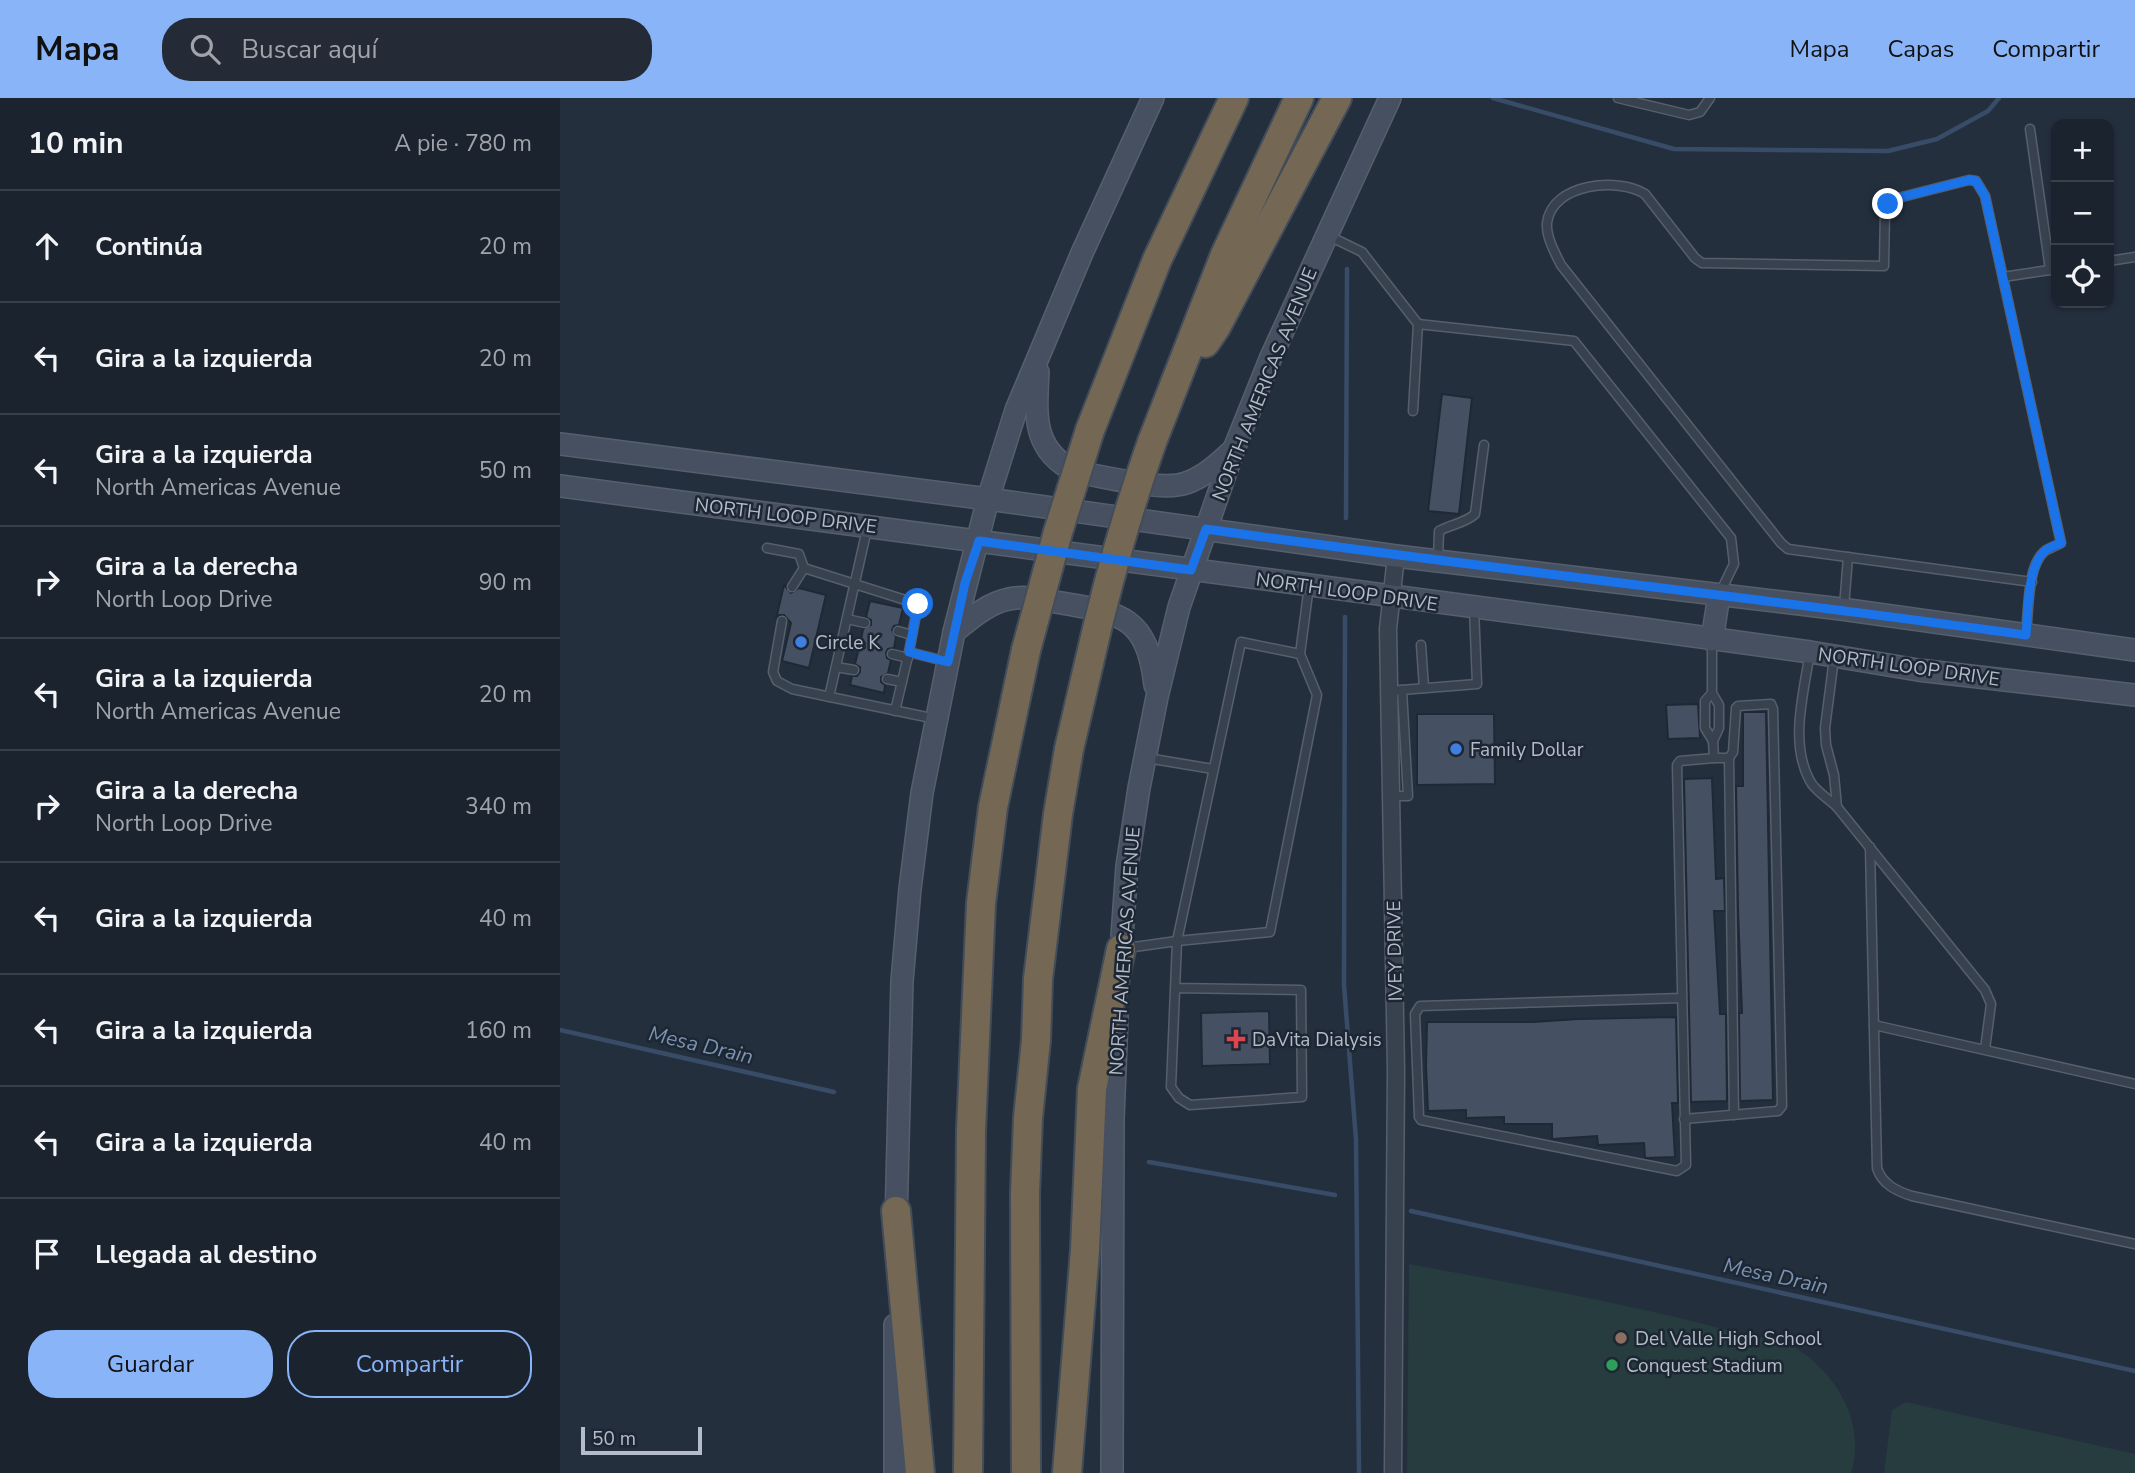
<!DOCTYPE html>
<html lang="es">
<head>
<meta charset="utf-8">
<style>
  :root { --surface:#1b232e; --page:#242b36; --text:#f1f3f6; --muted:#a0a4aa; --line:#39404a; --accent:#8ab4f8 }
  body { margin:0; font-family:"Nunito Sans",sans-serif; background:var(--page); color:var(--text) }
  .controls { position:absolute; right:21px; top:21px; display:grid; overflow:hidden; border-radius:14px; box-shadow:0 2px 5px #0004 }
  .controls button { width:63px; height:63px; display:grid; place-items:center; padding:0; border:0; border-bottom:2px solid var(--line); background:var(--surface); color:var(--text); font:35px sans-serif }
  .scale { position:absolute; left:21px; bottom:18px; width:121px; box-sizing:border-box; padding-left:7px; border:4px solid #b4bcc9; border-top:0; font-size:19px; line-height:24px; white-space:nowrap; color:#b4bcc9; -webkit-text-stroke:5px #1d2633; paint-order:stroke }
  .stop { position:absolute; width:21px; height:21px; margin:-16px; border:5px solid #1a73e8; border-radius:50%; background:#fff }
  .stop.end { background:#1a73e8; border-color:#fff; box-shadow:0 2px 7px #0008 }
  .list { margin:0; padding:0; list-style:none }
  h2 { display:flex; justify-content:space-between; align-items:center; height:91px; margin:0; padding:0 28px; font-size:30px }
  h2 small { font-size:23px; font-weight:400; color:var(--muted) }
  .list li { display:grid; grid-template-columns:46px 1fr auto; gap:21px; align-items:center; box-sizing:border-box; height:112px; padding:0 28px; border-top:2px solid var(--line) }
  .list b { display:block; font-size:26px; white-space:nowrap }
  .list p { margin:0; font-size:23px; white-space:nowrap; color:var(--muted) }
  .list em { font-size:23px; font-style:normal; color:var(--muted) }
  .actions { display:flex; gap:14px; padding:21px 28px }
  .actions a { flex:1; padding:16px 0; border:2px solid var(--accent); border-radius:28px; text-align:center; font-size:24px; color:var(--accent) }
  .actions .main { background:var(--accent); color:#111 }
  .icon { flex:none; width:38px; height:38px; fill:none; stroke:currentColor; stroke-width:2; stroke-linecap:round; stroke-linejoin:round }
  .map { position:relative; flex:none; width:1575px; height:1375px; overflow:hidden }
  header { display:flex; align-items:center; gap:42px; box-sizing:border-box; height:98px; padding:0 35px; background:var(--accent); color:#111 }
  header strong { font-size:33px }
  nav { display:flex; gap:38px; margin-inline-start:auto; font-size:24px }
  .search { width:490px; height:63px; background:var(--page); display:flex; align-items:center; gap:18px; box-sizing:border-box; padding:0 24px; border-radius:28px; color:var(--muted); font-size:26px }
  main { display:flex }
  aside { flex:1; background:var(--surface) }
  .map>svg:first-child { display:block }
  .green { fill:#263c3f }
  .lines { fill:none; stroke-linecap:round; stroke-linejoin:round }
  .stream { stroke:#394c67; stroke-width:4.5 }
  .building { fill:#455162; stroke:#1f2835; stroke-width:2 }
  .lane-casing { stroke:#565f6c; stroke-width:11 }
  .street-casing { stroke:#565f6c; stroke-width:19 }
  .secondary-casing { stroke:#565f6c; stroke-width:24 }
  .highway-casing { stroke:#434c59; stroke-width:32 }
  .lane { stroke:#38414e; stroke-width:8 }
  .street { stroke:#38414e; stroke-width:16 }
  .secondary { stroke:#465061; stroke-width:21 }
  .highway { stroke:#746855; stroke-width:28 }
  .highway-bridge-casing { stroke:#434c59; stroke-width:32; stroke-linecap:butt }
  .highway-bridge { stroke:#746855; stroke-width:28 }
  .route { stroke:#1a73e8; stroke-width:9 }
  .shop-dot { fill:#3f7fe0; stroke:#1d2633; stroke-width:2.5 }
  .health-dot { fill:#e0444e; stroke:#1d2633; stroke-width:2.5 }
  .education-dot { fill:#8d6e63; stroke:#1d2633; stroke-width:2.5 }
  .leisure-dot { fill:#2e9e5b; stroke:#1d2633; stroke-width:2.5 }
  .labels { text-anchor:middle; stroke-width:5; stroke-linejoin:round; paint-order:stroke }
  .street-label { font-size:19px; fill:#b4bcc9; stroke:#1d2633 }
  .poi-label { font-size:19px; fill:#b4bcc9; stroke:#1d2633; text-anchor:start }
  .water-label { font-size:21px; font-style:italic; fill:#7c92b1; stroke:#1d2633 }
</style>
</head>
<body>
<header>
<strong>Mapa</strong>
<div class="search"><svg class="icon" aria-label="search" viewBox="0 0 24 24"><circle cx="10" cy="10" r="6"/><path d="M15 15l6 6"/></svg>Buscar aquí</div>
<nav><a>Mapa</a><a>Capas</a><a>Compartir</a></nav>
</header>
<main>
<aside>
<h2>10 min<small>A pie · 780 m</small></h2>
<ul class="list">
<li><svg class="icon" aria-label="ahead" viewBox="0 0 24 24"><path d="M12 20V5M6 11l6-6 6 6"/></svg><div><b>Continúa</b></div><em>20 m</em></li>
<li><svg class="icon" aria-label="left" viewBox="0 0 24 24"><path d="M17 20v-9H6M10 6l-5 5 5 5"/></svg><div><b>Gira a la izquierda</b></div><em>20 m</em></li>
<li><svg class="icon" aria-label="left" viewBox="0 0 24 24"><path d="M17 20v-9H6M10 6l-5 5 5 5"/></svg><div><b>Gira a la izquierda</b><p>North Americas Avenue</p></div><em>50 m</em></li>
<li><svg class="icon" aria-label="right" viewBox="0 0 24 24"><path d="M7 20v-9h11M14 6l5 5-5 5"/></svg><div><b>Gira a la derecha</b><p>North Loop Drive</p></div><em>90 m</em></li>
<li><svg class="icon" aria-label="left" viewBox="0 0 24 24"><path d="M17 20v-9H6M10 6l-5 5 5 5"/></svg><div><b>Gira a la izquierda</b><p>North Americas Avenue</p></div><em>20 m</em></li>
<li><svg class="icon" aria-label="right" viewBox="0 0 24 24"><path d="M7 20v-9h11M14 6l5 5-5 5"/></svg><div><b>Gira a la derecha</b><p>North Loop Drive</p></div><em>340 m</em></li>
<li><svg class="icon" aria-label="left" viewBox="0 0 24 24"><path d="M17 20v-9H6M10 6l-5 5 5 5"/></svg><div><b>Gira a la izquierda</b></div><em>40 m</em></li>
<li><svg class="icon" aria-label="left" viewBox="0 0 24 24"><path d="M17 20v-9H6M10 6l-5 5 5 5"/></svg><div><b>Gira a la izquierda</b></div><em>160 m</em></li>
<li><svg class="icon" aria-label="left" viewBox="0 0 24 24"><path d="M17 20v-9H6M10 6l-5 5 5 5"/></svg><div><b>Gira a la izquierda</b></div><em>40 m</em></li>
<li><svg class="icon" aria-label="arrive" viewBox="0 0 24 24"><path d="M6 21V4h12l-3 4 3 4H6"/></svg><div><b>Llegada al destino</b></div></li>
</ul>
<div class="actions"><a class="main">Guardar</a><a>Compartir</a></div>
</aside>
<div class="map">
<svg width="1575" height="1375" viewBox="0 0 1575 1375">
  <rect width="100%" height="100%" fill="#242f3e"/>
  <!-- green -->
  <g class="green">
    <path d="M849 1166C955 1186 1062 1204 1167 1232 1184 1236 1227 1243 1239 1252 1279 1279 1306 1327 1291 1375H847Z"/>
    <polygon points="1346,1304 1575,1356 1575,1375 1324,1375 1332,1312"/>
  </g>
  <g class="lines">
    <!-- stream -->
    <g class="stream">
      <polyline points="933,0 1114,51 1328,53 1377,41 1428,13 1439,0"/>
      <polyline points="786,420 787,171"/>
      <polyline points="785,519 784,887 796,1042 799,1375"/>
      <polyline points="0,932 274,994"/>
      <polyline points="589,1064 775,1097"/>
      <polyline points="851,1113 1575,1273"/>
    </g>
  </g>
  <!-- building -->
  <g class="building">
    <polygon points="882,296 912,300 899,416 868,413"/>
    <polygon points="224,487 231,495 239,490 266,497 249,570 222,563 231,525 224,517 219,517 216,521"/>
    <polygon points="310,503 343,510 339,527 334,528 332,532 336,539 334,550 328,551 326,555 327,560 331,562 328,575 321,579 321,584 325,587 324,595 290,587 292,578 297,578 300,574 300,569 295,566 298,554 305,550 305,545 301,542 303,531 311,527 311,522 306,519"/>
    <polygon points="1138,606 1140,640 1108,641 1106,607"/>
    <polygon points="1183,614 1206,614 1213,1002 1180,1003 1179,915 1182,915 1178,812 1176,688 1183,688"/>
    <polygon points="857,616 934,616 935,686 857,687"/>
    <polygon points="1152,680 1156,781 1164,780 1165,813 1154,813 1160,916 1166,916 1167,1003 1131,1004 1124,681"/>
    <polygon points="709,913 710,966 642,968 641,915"/>
    <polygon points="1116,919 1118,1005 1112,1005 1115,1059 1085,1060 1084,1045 1038,1047 1037,1038 992,1041 992,1026 944,1026 944,1019 906,1020 906,1012 868,1013 866,968 867,924 973,924 1018,921"/>
  </g>
  <g class="lines">
    <!-- lane casing -->
    <g class="lane-casing">
      <g id="lane">
        <polyline points="1058,0 1129,17 1140,14 1150,0"/>
        <polyline points="1470,31 1490,172"/>
        <polyline points="769,138 802,154 858,226 853,313"/>
        <polyline points="1549,163 1575,159"/>
        <polyline points="1443,179 1496,171"/>
        <polyline points="858,226 1014,243 1171,440 1174,466 1160,495"/>
        <polyline points="207,450 239,456 244,470"/>
        <path d="M878 463 879 433C891 426 906 425 915 416L924 347"/>
        <polyline points="244,470 358,506 349,554 388,564"/>
        <polyline points="232,489 244,470"/>
        <polyline points="1284,509 1288,459"/>
        <polyline points="287,521 305,525"/>
        <polyline points="222,523 213,574 217,583 232,591 376,621"/>
        <polyline points="338,533 352,537"/>
        <path d="M1466 534C1469 512 1467 467 1485 453 1489 450 1496 448 1501 445L1425 98 1416 83 1409 82 1334 101 1328 106 1325 112 1324 168 1142 165 1135 160 1085 96C1058 79 992 85 987 125 986 139 995 155 1001 167L1221 445 1228 451 1472 484"/>
        <polyline points="1152,542 1152,595 1159,607 1159,630 1153,643 1145,630 1145,603 1152,595"/>
        <polyline points="281,544 299,548"/>
        <polyline points="861,547 864,590"/>
        <path d="M1250 554C1244 594 1229 645 1250 683 1255 693 1269 701 1277 709L1274 677 1266 647 1265 630 1274 560"/>
        <polyline points="332,556 348,560"/>
        <polyline points="740,556 757,597 710,834 617,843 681,544 740,556 749,488"/>
        <polyline points="276,569 294,572"/>
        <polyline points="327,581 342,584"/>
        <polyline points="829,593 917,586 914,510"/>
        <polyline points="269,599 307,431"/>
        <polyline points="335,613 349,554"/>
        <polyline points="587,660 653,671"/>
        <polyline points="1154,660 1169,660 1174,1017"/>
        <polyline points="831,698 848,698 842,592"/>
        <polyline points="1277,709 1425,892 1431,906 1425,951"/>
        <path d="M1310 749 1317 1070C1322 1086 1336 1093 1352 1098L1575 1146"/>
        <polyline points="567,850 617,843 611,989 619,1000 630,1007 742,999 741,892 615,890"/>
        <polyline points="1122,900 860,908 855,916 859,1019 861,1022 1117,1073 1126,1067 1117,667 1120,663 1154,660 1153,643"/>
        <polyline points="1314,927 1575,986"/>
        <polyline points="1124,1021 1218,1013 1222,1008 1213,611 1211,606 1178,608 1176,610 1173,654 1169,660"/>
      </g>
    </g>
    <!-- street casing -->
    <g class="street-casing">
      <polyline id="street" points="833,1375 836,973 828,531 836,458"/>
    </g>
    <!-- secondary casing -->
    <g class="secondary-casing">
      <g id="secondary">
        <path d="M478 274C476 316 471 352 516 374 543 378 602 394 626 385 644 379 658 366 672 353"/>
        <polyline points="0,346 428,401 836,458 1281,511 1575,552"/>
        <polyline points="0,388 1083,531 1250,554 1358,572 1575,597"/>
        <path d="M394 534C410 521 428 505 449 501 466 497 485 502 502 505 562 515 587 519 595 587"/>
        <polyline points="1152,542 1159,497"/>
        <polyline points="560,866 567,768 579,690 597,599 619,509 674,351 711,259 830,0"/>
        <polyline points="336,1125 342,883 350,791 362,695 394,534 428,401 456,312 522,155 593,0"/>
        <polyline points="335,1227 335,1375"/>
        <polyline points="552,1375 553,1022 557,919"/>
      </g>
    </g>
    <!-- highway casing -->
    <g class="highway-casing">
      <g id="highway">
        <polyline points="645,245 656,229 777,0"/>
        <polyline points="530,332 597,162 674,0"/>
        <polyline points="592,344 665,157 739,0"/>
        <polyline points="336,1113 360,1375"/>
        <polyline points="408,1375 411,1033 421,805 433,709 466,552"/>
        <polyline points="466,1375 465,1096 468,1020 476,942 478,881 498,716 509,651 529,565"/>
        <polyline points="507,1375 525,1152 532,991 561,851"/>
      </g>
    </g>
    <!-- lane -->
    <use href="#lane" class="lane"/>
    <!-- street -->
    <use href="#street" class="street"/>
    <!-- secondary -->
    <use href="#secondary" class="secondary"/>
    <!-- highway -->
    <use href="#highway" class="highway"/>
    <!-- highway-bridge casing -->
    <g class="highway-bridge-casing">
      <g id="highway-bridge">
        <polyline points="466,552 498,434 530,332"/>
        <path d="M529 565C546 490 566 417 592 344"/>
      </g>
    </g>
    <!-- highway-bridge -->
    <use href="#highway-bridge" class="highway-bridge"/>
  </g>
  <g class="lines">
    <!-- route -->
    <path class="route" d="M358 506 349 554 388 564 405 485 419 443 631 472 646 431C919 470 1193 499 1466 537 1468 515 1467 466 1486 452 1490 449 1496 447 1501 445L1425 98 1416 83 1409 82 1334 101 1328 106"/>
  </g>
  <!-- markers -->
  <g class="shop-dot">
    <circle cx="241" cy="544" r="7"/>
    <circle cx="896" cy="651" r="7"/>
  </g>
  <path class="health-dot" d="M672.5 930.5h7v7h7v7h-7v7h-7v-7h-7v-7h7z"/>
  <circle class="education-dot" cx="1061" cy="1240" r="7"/>
  <circle class="leisure-dot" cx="1052" cy="1267" r="7"/>
  <g class="labels">
    <!-- street labels -->
    <g class="street-label">
      <text transform="translate(704 286) rotate(-68)" y="7">NORTH AMERICAS AVENUE</text>
      <text transform="translate(226 417) rotate(7)" y="7">NORTH LOOP DRIVE</text>
      <text transform="translate(787 493) rotate(8)" y="7">NORTH LOOP DRIVE</text>
      <text transform="translate(1349 568) rotate(8)" y="7">NORTH LOOP DRIVE</text>
      <text transform="translate(564 853) rotate(-86)" y="7">NORTH AMERICAS AVENUE</text>
      <text transform="translate(834 853) rotate(-91)" y="7">IVEY DRIVE</text>
    </g>
    <!-- poi labels -->
    <g class="poi-label">
      <text x="255" y="551">Circle K</text>
      <text x="910" y="658">Family Dollar</text>
      <text x="692" y="948">DaVita Dialysis</text>
      <text x="1075" y="1247">Del Valle High School</text>
      <text x="1066" y="1274">Conquest Stadium</text>
    </g>
    <!-- water labels -->
    <g class="water-label">
      <text transform="translate(141 947) rotate(13)" y="7">Mesa Drain</text>
      <text transform="translate(1216 1178) rotate(12)" y="7">Mesa Drain</text>
    </g>
  </g>
</svg>
<div class="controls">
<button>+</button>
<button>−</button>
<button><svg class="icon" aria-label="locate" viewBox="0 0 24 24"><circle cx="12" cy="12" r="6"/><path d="M12 2v4M12 18v4M2 12h4M18 12h4"/></svg></button>
</div>
<div class="scale">50 m</div>
<div class="stop" style="left:358px;top:506px"></div>
<div class="stop end" style="left:1328px;top:106px"></div>
</div>
</main>
</body>
</html>
